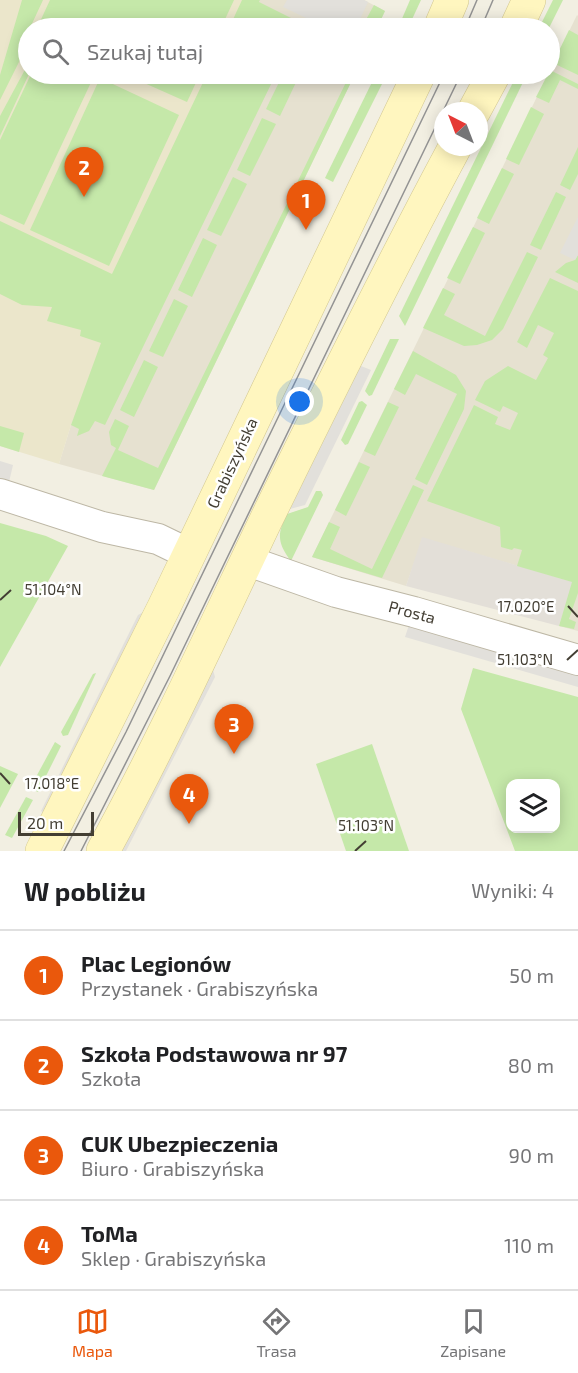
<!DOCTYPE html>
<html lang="pl">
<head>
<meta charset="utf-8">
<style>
  :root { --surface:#fff; --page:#f6f6f6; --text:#202124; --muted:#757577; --line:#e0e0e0; --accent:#ea580c }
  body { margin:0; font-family:"Exo 2",sans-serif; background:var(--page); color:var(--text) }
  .controls { position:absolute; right:18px; bottom:18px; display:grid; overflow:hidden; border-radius:12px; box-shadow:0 3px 15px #0003 }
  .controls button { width:54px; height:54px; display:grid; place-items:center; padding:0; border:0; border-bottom:2px solid var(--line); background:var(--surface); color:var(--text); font:30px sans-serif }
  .compass { position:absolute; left:434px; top:102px; width:54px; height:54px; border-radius:50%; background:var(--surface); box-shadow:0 3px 15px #0003; rotate:318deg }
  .scale { position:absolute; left:18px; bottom:15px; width:76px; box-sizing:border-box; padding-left:6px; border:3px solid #433e33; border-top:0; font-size:16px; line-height:21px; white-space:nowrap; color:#433e33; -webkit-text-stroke:4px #fff; paint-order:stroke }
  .you { position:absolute; left:300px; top:402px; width:21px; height:21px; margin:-15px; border:4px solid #fff; border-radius:50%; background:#1a73e8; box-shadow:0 0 0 9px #1a73e833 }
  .badge { display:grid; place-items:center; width:39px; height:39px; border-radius:50%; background:var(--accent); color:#fff; font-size:20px; font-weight:700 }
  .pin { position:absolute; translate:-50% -50px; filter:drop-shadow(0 2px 3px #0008) }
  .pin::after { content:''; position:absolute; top:32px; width:21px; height:18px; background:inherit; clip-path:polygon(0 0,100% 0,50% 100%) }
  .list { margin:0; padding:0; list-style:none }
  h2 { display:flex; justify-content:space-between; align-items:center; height:78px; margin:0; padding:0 24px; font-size:26px }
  h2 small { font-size:20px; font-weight:400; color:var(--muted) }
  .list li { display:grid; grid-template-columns:39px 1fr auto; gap:18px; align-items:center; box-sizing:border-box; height:90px; padding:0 24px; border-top:2px solid var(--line) }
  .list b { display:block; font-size:22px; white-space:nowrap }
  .list p { margin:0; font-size:20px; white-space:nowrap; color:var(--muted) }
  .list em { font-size:20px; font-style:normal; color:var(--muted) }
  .icon { flex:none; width:33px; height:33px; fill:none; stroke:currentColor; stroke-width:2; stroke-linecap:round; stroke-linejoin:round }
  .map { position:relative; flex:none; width:578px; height:851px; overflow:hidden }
  .search { position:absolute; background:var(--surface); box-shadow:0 3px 15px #0003; left:18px; right:18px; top:18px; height:66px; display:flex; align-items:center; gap:15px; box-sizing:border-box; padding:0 21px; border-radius:33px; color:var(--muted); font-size:22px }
  .sheet { height:438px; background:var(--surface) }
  nav { display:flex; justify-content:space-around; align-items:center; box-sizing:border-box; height:84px; border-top:2px solid var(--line); background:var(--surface); font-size:16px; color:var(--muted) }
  nav a { display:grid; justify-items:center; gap:3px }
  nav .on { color:var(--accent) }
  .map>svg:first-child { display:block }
  .residential { fill:#e6e1d0 }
  .industrial { fill:#e3dfd8 }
  .education { fill:#ebe6cb }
  .green { fill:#c5e8a9; fill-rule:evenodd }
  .parking { fill:#e2e0db }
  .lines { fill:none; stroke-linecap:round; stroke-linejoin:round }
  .minor-casing { stroke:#bdb7a5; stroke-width:32 }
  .secondary-casing { stroke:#d3c890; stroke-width:34 }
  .minor { stroke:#fff; stroke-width:30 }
  .secondary { stroke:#fff6bf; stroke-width:33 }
  .tram { stroke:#939393; stroke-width:1.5 }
  .ticks { fill:none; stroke:#433e33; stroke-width:2 }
  .labels { text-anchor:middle; stroke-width:5; stroke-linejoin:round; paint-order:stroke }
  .street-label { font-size:16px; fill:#433e33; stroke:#fff }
  .ticks-label { font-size:15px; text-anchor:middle; fill:#433e33; stroke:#fff; stroke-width:5; stroke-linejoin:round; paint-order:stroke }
</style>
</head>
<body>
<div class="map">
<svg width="578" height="851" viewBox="0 0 578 851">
  <rect width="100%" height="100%" fill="#f2efe2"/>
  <!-- residential -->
  <g class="residential">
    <polygon points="260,0 364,0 385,11 377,28 246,28"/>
    <polygon points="577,15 578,16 578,631 559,626 572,582 423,538 406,586 312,557"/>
    <polygon points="225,74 355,74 154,490 59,464 71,425"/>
  </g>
  <!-- industrial -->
  <polygon class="industrial" points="422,537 573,582 559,626 406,586"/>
  <!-- education -->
  <polygon class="education" points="0,0 260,0 246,28 28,28 28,74 225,74 71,425 59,464 0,446"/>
  <!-- green -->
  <g class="green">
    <polygon points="22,0 43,0 30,28 28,28 28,44 0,100 0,75"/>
    <polygon points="50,0 234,0 221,28 37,28"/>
    <polygon points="242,0 260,0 259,2 301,23 298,28 229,28"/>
    <polygon points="410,0 421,0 408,28 398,28"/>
    <polygon points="553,0 563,0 549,28 539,28"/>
    <polygon points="374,5 385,11 377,28 356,28 359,23 363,25"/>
    <polygon points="569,30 578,35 578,75 553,63"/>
    <polygon points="28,64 29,74 0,136 0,116"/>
    <polygon points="550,70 578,84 578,89 560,80 549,103 536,97"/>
    <polygon points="31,74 88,74 94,76 24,225 0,214 0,140"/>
    <polygon points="124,74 200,74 187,102"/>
    <polygon points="207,74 276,74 105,425 95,421 89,431 77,436 79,429 71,425 101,343 80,336 81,330 47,321 52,307 22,305 0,294 0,221 112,274"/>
    <polygon points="283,74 300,74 280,116 266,109"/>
    <polygon points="350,74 355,74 154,490 102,476 116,448 111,445 109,432 115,419 129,426 118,450 158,468"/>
    <polygon points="376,74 387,74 333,182 325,178"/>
    <polygon points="517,74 527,74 405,326 399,316"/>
    <polygon points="100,78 179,115 109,266 30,230"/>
    <polygon points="531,107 544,114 519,165 506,159"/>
    <polygon points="262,118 276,124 250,176 237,170"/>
    <polygon points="578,147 578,174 570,190 560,185"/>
    <polygon points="502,168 514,174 489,224 477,218"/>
    <polygon points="233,177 247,184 221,236 207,230"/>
    <polygon points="556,192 566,197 541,250 530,245"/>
    <polygon points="473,227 485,233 460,284 447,278"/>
    <polygon points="203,238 217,245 192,297 178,290"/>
    <polygon points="527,252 538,257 503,329 492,340 477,345 464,346 423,328 443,288 455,294 444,315 485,336"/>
    <polygon points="578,255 578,283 555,272 566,263 575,260"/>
    <polygon points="550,278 578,291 578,593 569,619 576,622 574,629 559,626 572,582 517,566 522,550 514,548 512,550 501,547 500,527 427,501 474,405 498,417 495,424 510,430 518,413 503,406 500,412 475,400 485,381 508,366 536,380 548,358 543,355 554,333 538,325 527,348 517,342"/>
    <polygon points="174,299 188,306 163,357 149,351"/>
    <polygon points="390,339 399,339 372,395 369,396 365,391"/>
    <polygon points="413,351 456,375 466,391 464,409 427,485 415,479 457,394 416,374 405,395 394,389"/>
    <polygon points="144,360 158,367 134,417 120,410"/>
    <polygon points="362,401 367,405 348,444 345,445 341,440 359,402"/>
    <polygon points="388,402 399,407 375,456 364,451"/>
    <polygon points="0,426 24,433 19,452 0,446"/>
    <polygon points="359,462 370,467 346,516 335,510"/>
    <polygon points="413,485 424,490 382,578 312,557 329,522 340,527 330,549 372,569"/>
    <path d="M316 491H321L323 495 291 561C277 542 277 534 287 514L308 507Z"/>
    <polygon points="0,523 46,536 68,546 0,667"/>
    <path d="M473 668 578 697V851H515L461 709ZM510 784H556V828H510Z"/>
    <polygon points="96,673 68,735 63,736 61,732 93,674"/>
    <polygon points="55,742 61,746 38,792 30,788"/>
    <polygon points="372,744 409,851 346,851 316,764"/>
    <polygon points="0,766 18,774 0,808"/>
    <polygon points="26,797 33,800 12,838 5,835"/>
  </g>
  <!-- parking -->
  <g class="parking">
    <polygon points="287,0 364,0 368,2 356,28 327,28 283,7"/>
    <polygon points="578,217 578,255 575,260 560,253"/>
    <polygon points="356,364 371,370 305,505 286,510"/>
    <polygon points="0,461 13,465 9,482 0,480"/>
    <polygon points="151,608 48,815 41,811 138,615"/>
    <polygon points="410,622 578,670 578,687 405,637"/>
    <polygon points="211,663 215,677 126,851 116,851"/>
  </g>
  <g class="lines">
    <!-- minor casing -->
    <g class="minor-casing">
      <g id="minor">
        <polyline points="0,494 102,527 158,539 189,554"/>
        <polyline points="248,561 336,592 414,612 578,660"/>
      </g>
    </g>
    <!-- secondary casing -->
    <g class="secondary-casing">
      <g id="secondary">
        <polyline points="440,28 452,0"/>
        <polyline points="516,28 529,0"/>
        <polyline points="474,111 494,74"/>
        <polyline points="42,851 164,607 419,74"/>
        <path d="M103 851C162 743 213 631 266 520 327 395 389 270 455 147"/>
      </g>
    </g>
    <!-- minor -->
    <use href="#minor" class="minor"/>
    <!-- secondary -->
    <use href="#secondary" class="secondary"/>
    <!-- tram -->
    <g class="tram">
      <polyline points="465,28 477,0"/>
      <polyline points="481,28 493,0"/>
      <polyline points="64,851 126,732 444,74"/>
      <polyline points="81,851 170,676 461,74"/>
    </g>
  </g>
  <!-- ticks -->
  <path class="ticks" d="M0 600 11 590M568 606 578 617M567 660 578 650M0 773 10 784M355 851 366 841"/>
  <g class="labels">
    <!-- street labels -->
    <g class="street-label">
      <text transform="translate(232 463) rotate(-65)" y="6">Grabiszyńska</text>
      <text transform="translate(412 612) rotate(15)" y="6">Prosta</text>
    </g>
  </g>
  <g class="ticks-label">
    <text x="53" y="595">51.104°N</text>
    <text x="526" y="612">17.020°E</text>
    <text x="525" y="665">51.103°N</text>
    <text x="52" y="789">17.018°E</text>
    <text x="366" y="831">51.103°N</text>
  </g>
</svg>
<div class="controls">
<button><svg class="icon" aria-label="layers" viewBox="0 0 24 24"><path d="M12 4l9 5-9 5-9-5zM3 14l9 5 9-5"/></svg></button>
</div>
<svg class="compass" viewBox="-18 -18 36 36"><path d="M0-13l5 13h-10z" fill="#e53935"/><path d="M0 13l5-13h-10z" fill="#757577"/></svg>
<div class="scale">20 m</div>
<div class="you"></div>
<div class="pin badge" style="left:306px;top:230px">1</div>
<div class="pin badge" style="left:84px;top:197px">2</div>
<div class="pin badge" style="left:234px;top:754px">3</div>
<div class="pin badge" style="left:189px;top:824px">4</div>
<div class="search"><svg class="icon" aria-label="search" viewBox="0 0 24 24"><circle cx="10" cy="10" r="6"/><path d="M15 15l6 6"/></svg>Szukaj tutaj</div>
</div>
<section class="sheet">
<h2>W pobliżu<small>Wyniki: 4</small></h2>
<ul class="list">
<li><span class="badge">1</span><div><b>Plac Legionów</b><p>Przystanek · Grabiszyńska</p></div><em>50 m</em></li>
<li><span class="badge">2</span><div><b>Szkoła Podstawowa nr 97</b><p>Szkoła</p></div><em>80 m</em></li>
<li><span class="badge">3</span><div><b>CUK Ubezpieczenia</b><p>Biuro · Grabiszyńska</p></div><em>90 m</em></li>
<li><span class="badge">4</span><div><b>ToMa</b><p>Sklep · Grabiszyńska</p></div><em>110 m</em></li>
</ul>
</section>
<nav>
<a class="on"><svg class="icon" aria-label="map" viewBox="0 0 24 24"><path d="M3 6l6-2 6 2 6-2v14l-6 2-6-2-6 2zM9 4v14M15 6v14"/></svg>Mapa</a>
<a><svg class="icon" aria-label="directions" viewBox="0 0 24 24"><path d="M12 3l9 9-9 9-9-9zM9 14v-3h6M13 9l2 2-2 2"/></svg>Trasa</a>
<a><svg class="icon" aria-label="saved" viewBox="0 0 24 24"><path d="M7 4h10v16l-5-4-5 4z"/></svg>Zapisane</a>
</nav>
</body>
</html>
